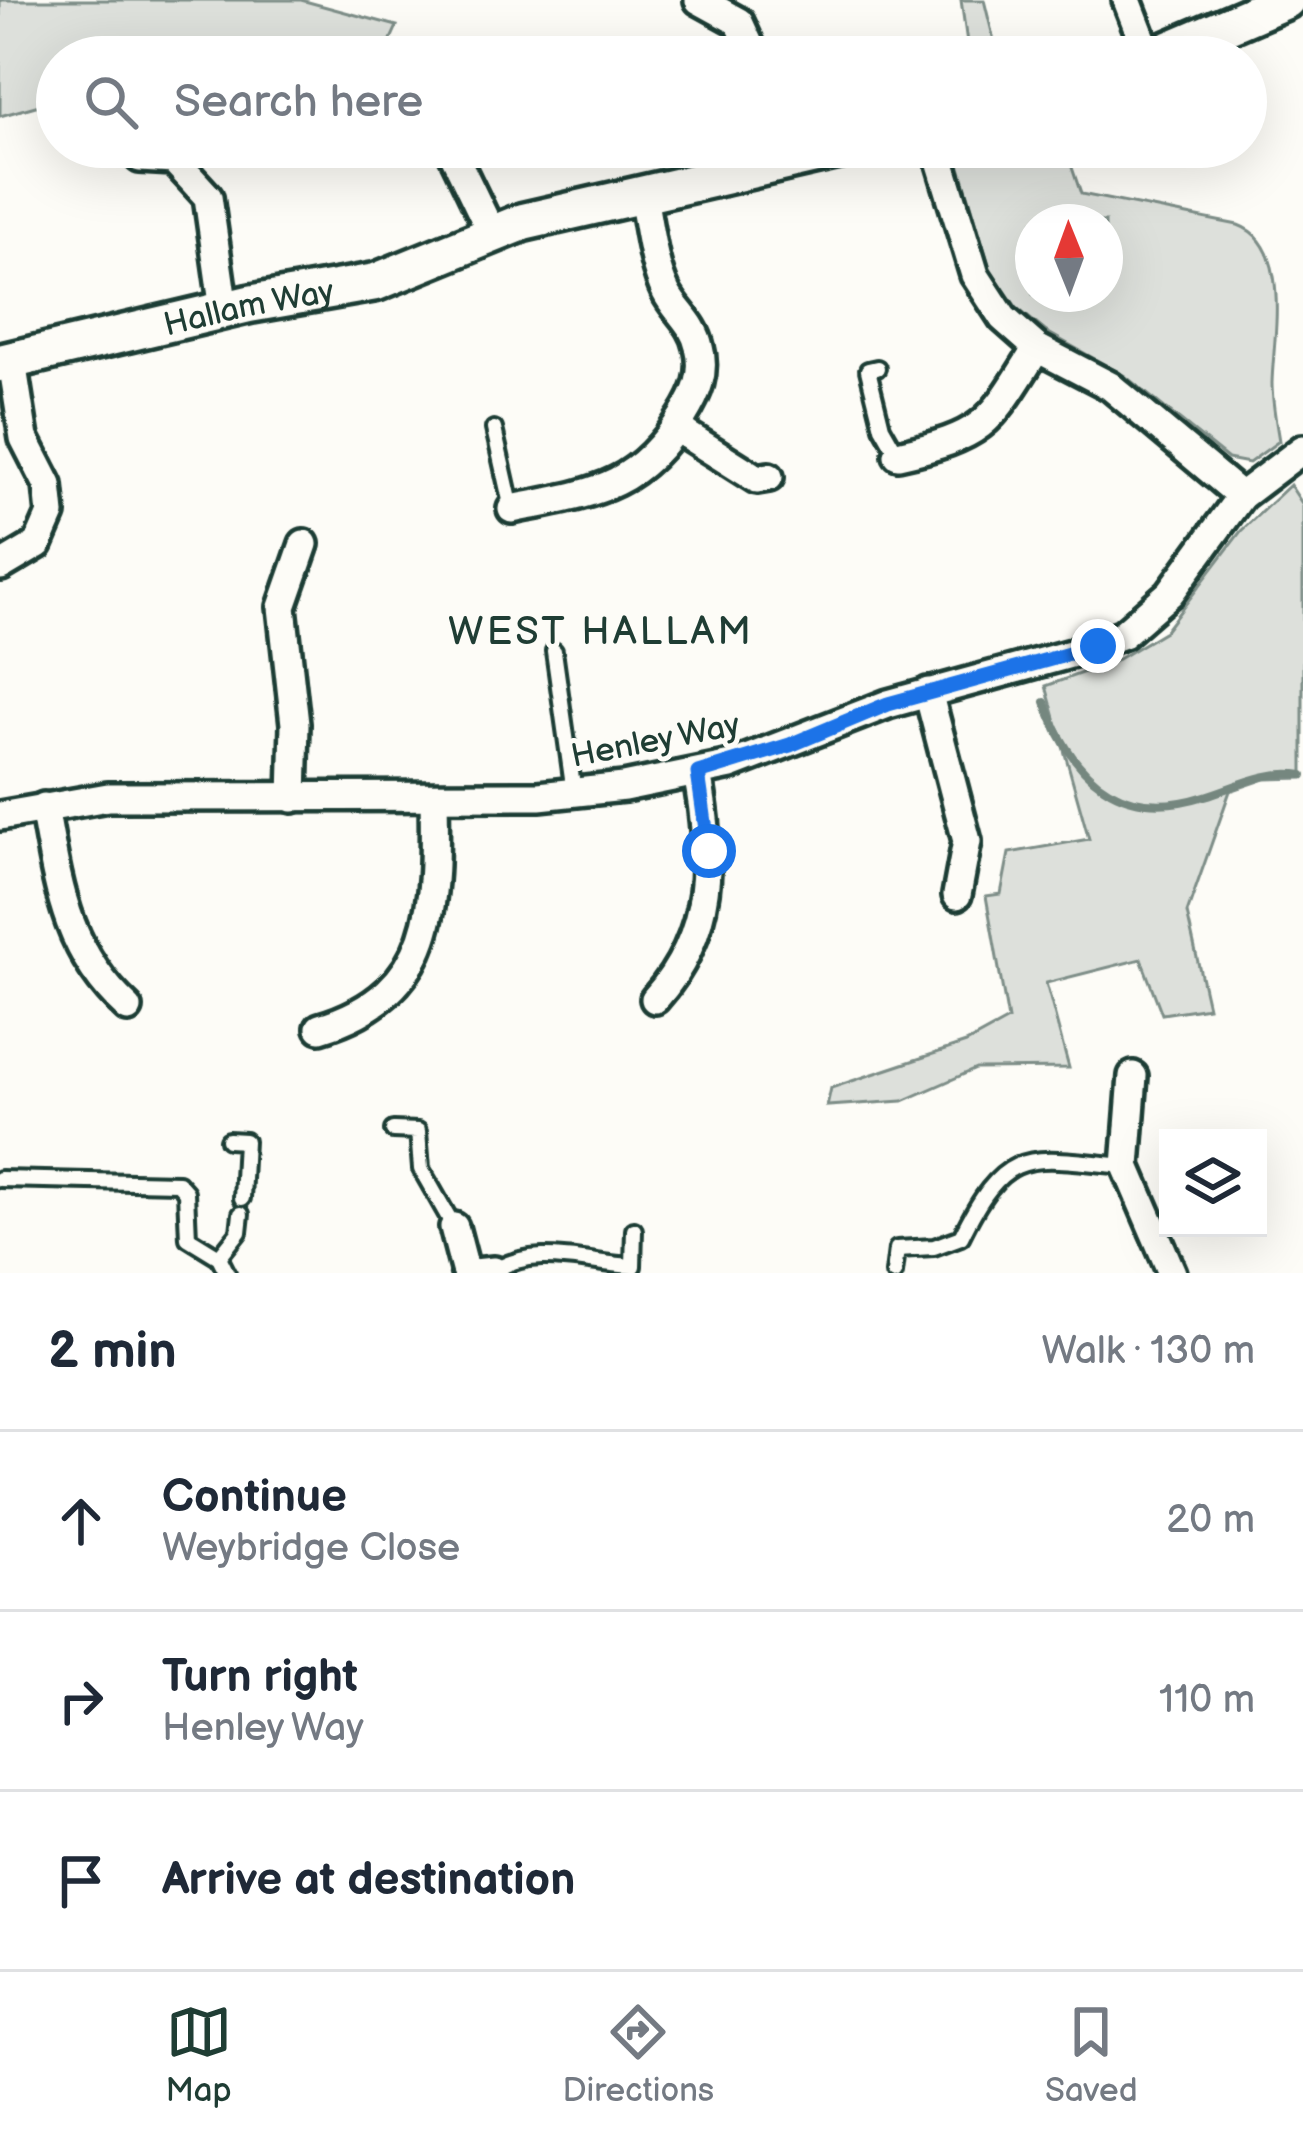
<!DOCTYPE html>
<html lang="en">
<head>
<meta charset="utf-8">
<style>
  :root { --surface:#fff; --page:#f6f6f7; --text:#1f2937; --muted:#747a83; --line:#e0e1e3; --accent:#1f3d34 }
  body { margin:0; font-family:"Balsamiq Sans",sans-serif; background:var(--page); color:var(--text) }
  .controls { position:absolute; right:36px; bottom:36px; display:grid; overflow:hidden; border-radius:0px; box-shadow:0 12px 48px #0002 }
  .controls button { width:108px; height:108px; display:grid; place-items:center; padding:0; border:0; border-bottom:3px solid var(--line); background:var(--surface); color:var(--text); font:60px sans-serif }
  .compass { position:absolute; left:1015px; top:204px; width:108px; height:108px; border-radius:50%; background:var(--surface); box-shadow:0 12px 48px #0002; rotate:359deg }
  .stop { position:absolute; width:36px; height:36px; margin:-27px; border:9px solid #1a73e8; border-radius:50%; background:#fff }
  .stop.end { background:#1a73e8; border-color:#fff; box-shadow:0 3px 12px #0008 }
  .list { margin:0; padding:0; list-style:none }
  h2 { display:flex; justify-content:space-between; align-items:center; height:156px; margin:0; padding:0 48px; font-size:51px }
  h2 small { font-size:39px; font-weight:400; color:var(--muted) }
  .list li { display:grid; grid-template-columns:78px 1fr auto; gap:36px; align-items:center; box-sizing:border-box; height:180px; padding:0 48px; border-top:3px solid var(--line) }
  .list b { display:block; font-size:45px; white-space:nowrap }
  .list p { margin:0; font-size:39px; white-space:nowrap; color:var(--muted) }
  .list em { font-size:39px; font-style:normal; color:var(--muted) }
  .icon { flex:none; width:66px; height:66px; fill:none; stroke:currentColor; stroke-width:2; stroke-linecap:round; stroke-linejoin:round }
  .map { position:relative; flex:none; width:1303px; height:1273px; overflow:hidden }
  .search { position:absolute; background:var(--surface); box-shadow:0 12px 48px #0002; left:36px; right:36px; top:36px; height:132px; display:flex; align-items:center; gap:30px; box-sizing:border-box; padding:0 42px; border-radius:66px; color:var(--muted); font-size:45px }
  .sheet { height:696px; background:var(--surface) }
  nav { display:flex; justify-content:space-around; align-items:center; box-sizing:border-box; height:168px; border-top:3px solid var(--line); background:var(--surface); font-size:33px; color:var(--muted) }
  nav a { display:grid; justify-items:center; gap:6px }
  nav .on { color:var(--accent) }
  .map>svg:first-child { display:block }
  .green { fill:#dde0db; stroke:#7e8e88; stroke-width:3; fill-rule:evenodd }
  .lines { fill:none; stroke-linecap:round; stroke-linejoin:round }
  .stream { stroke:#75877f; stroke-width:8 }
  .lane-casing { stroke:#1f3d34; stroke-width:22 }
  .street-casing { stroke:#1f3d34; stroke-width:36 }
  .secondary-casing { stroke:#1f3d34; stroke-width:45 }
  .lane { stroke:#fdfcf7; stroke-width:14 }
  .street { stroke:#fdfcf7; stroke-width:27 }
  .secondary { stroke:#fdfcf7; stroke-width:36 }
  .route { stroke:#1a73e8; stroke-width:15 }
  .labels { text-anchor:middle; stroke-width:10; stroke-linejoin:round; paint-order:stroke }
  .street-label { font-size:33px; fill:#1f3d34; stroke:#fdfcf7 }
  .quarter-label { font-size:39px; letter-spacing:3px; fill:#1f3d34; stroke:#fdfcf7 }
</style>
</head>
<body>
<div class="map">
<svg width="1303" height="1273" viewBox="0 0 1303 1273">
  <rect width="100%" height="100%" fill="#fdfcf7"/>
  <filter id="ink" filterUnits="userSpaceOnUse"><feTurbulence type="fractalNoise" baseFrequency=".00833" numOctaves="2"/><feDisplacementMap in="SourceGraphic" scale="24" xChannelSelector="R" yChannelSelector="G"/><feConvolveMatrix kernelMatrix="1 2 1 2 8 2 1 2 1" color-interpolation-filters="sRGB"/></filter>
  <g filter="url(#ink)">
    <!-- green -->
    <g class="green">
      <polygon points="0,0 301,0 397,26 383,57 279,57 276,47 238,57 57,57 57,100 0,116"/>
      <polygon points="961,0 984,0 998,57 969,57"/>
      <path d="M965 147H1065L1081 194 1238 225C1293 245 1273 338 1272 383 1272 402 1276 422 1279 441L1249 463 1228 459 1125 376 1045 331 1017 308 990 269 955 150ZM1105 222V294H1033V222Z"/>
      <polygon points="1290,485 1303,505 1303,778 1265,779 1230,791 1187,913 1208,1007 1162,1014 1141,959 1046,983 1069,1068 976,1069 903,1101 827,1106 831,1088 966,1043 1008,1020 986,896 1001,894 1009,853 1089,839 1046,686 1115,661 1165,631 1241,531"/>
    </g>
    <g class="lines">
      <!-- stream -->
      <path class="stream" d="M1045 702C1072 777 1121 823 1205 796 1238 786 1267 769 1303 775"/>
      <!-- lane casing -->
      <g class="lane-casing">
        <g id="lane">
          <polyline points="877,368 868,370 882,427 898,455"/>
          <polyline points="494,429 512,509"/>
          <polyline points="554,651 574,793"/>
          <polyline points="393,1130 418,1131 421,1169 454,1227"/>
          <polyline points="228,1140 245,1141 242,1198"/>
          <polyline points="0,1179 178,1183 186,1192 188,1238 219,1257 227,1273"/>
          <polyline points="219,1257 239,1232 241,1214"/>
          <path d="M494 1271C536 1244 587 1264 633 1266L634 1230"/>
          <path d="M894 1273 897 1249 934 1247 961 1237C1007 1142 1031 1158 1126 1166"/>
        </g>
      </g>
      <!-- street casing -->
      <g class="street-casing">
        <g id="street">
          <polyline points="699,0 739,22 755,57"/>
          <polyline points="1127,0 1149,57"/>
          <polyline points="450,147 492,234"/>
          <polyline points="936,147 975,275 1003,318 1037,348 1110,386 1241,496"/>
          <polyline points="140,158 174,160 208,197 224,310"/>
          <polyline points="676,428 757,479 769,477"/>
          <path d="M898 455C987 435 990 423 1037 348"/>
          <path d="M512 509C592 493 637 490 683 416 697 394 706 373 699 347 694 323 676 312 666 292 652 263 649 224 642 192"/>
          <polyline points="1,566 38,544 51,514 48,485 24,438 12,361"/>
          <polyline points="928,692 967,841 957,895"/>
          <polyline points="293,798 295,724 282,607 304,544"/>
          <path d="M44 807C58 885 66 952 128 1008"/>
          <polyline points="0,816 108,797 539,796 624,787 731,765 888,704 1074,653 1123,634 1170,593 1241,496 1303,449"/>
          <path d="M655 999C714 933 713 855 697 773"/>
          <path d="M320 1028C438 993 436 901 434 798"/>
          <polyline points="1133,1076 1126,1166 1172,1273"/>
          <polyline points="454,1227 466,1273"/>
          <polyline points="475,1273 494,1271"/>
        </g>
      </g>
      <!-- secondary casing -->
      <g class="secondary-casing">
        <g id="secondary">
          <polyline points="1153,57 1286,0"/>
          <path id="s1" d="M0 363 249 304 376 282 523 222 850 147"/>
        </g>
      </g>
      <!-- lane -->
      <use href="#lane" class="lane"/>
      <!-- street -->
      <use href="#street" class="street"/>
      <!-- secondary -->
      <use href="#secondary" class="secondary"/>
    </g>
  </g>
  <g class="lines" filter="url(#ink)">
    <!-- route -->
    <polyline class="route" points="709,851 698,773 790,745 888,704 1098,646"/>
  </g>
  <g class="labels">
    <!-- street labels -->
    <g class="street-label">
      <text dy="12" stroke="none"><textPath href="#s1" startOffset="255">Hallam Way</textPath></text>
      <text transform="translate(655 739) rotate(-11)" y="12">Henley Way</text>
    </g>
    <!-- quarter labels -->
    <g class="quarter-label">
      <text x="601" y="644">WEST HALLAM</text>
    </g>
  </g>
</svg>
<div class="controls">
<button><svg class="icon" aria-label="layers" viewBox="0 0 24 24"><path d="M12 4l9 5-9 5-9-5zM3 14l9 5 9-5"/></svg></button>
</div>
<svg class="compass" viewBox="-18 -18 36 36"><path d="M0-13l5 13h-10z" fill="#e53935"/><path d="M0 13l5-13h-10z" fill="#747a83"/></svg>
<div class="stop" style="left:709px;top:851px"></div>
<div class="stop end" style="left:1098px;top:646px"></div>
<div class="search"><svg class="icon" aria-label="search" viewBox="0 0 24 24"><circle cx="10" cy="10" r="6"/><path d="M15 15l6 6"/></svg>Search here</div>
</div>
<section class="sheet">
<h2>2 min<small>Walk · 130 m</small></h2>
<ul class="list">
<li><svg class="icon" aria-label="ahead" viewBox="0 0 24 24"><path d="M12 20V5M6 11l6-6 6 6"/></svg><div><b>Continue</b><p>Weybridge Close</p></div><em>20 m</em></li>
<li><svg class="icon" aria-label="right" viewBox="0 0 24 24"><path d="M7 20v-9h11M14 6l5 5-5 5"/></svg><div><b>Turn right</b><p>Henley Way</p></div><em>110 m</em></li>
<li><svg class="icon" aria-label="arrive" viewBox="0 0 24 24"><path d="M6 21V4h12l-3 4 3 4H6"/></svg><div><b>Arrive at destination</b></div></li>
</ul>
</section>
<nav>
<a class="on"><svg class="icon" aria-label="map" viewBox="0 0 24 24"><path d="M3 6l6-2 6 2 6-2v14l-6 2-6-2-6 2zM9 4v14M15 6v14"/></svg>Map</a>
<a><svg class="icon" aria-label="directions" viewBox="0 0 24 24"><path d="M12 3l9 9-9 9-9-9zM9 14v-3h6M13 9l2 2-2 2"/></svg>Directions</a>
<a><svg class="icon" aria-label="saved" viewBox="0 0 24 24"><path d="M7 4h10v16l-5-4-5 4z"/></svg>Saved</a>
</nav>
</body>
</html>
